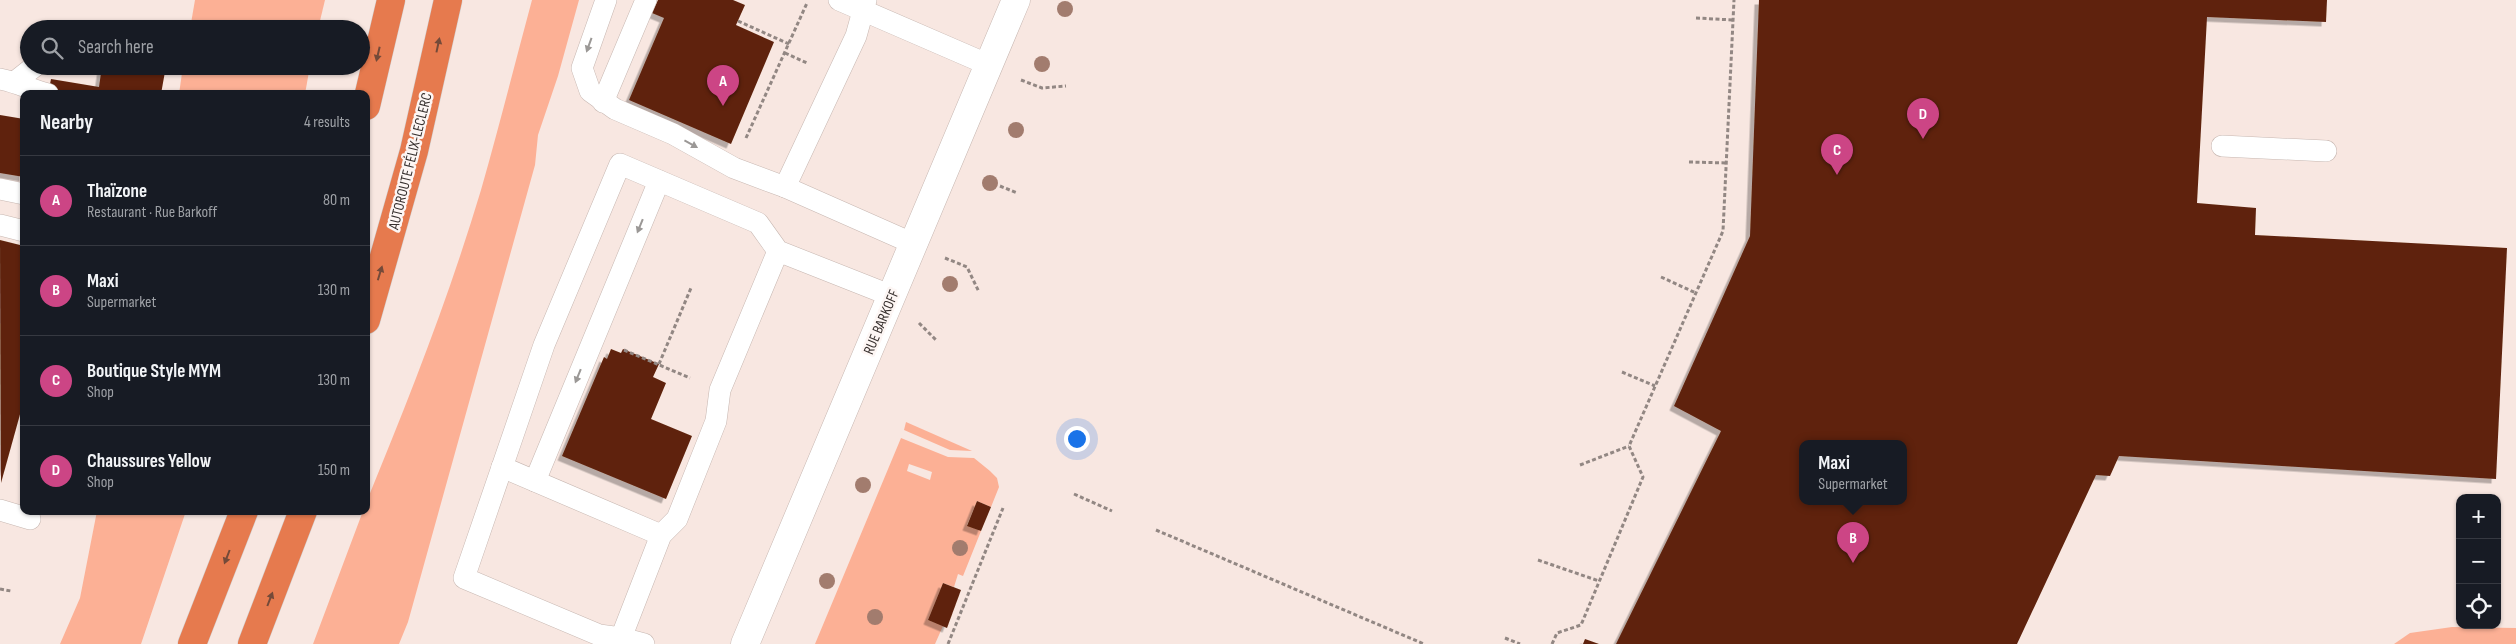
<!DOCTYPE html>
<html lang="en">
<head>
<meta charset="utf-8">
<style>
  :root { --surface:#171b24; --page:#20242c; --text:#f1f3f6; --muted:#9ea1a6; --line:#363941; --accent:#cc4585 }
  body { margin:0; font-family:"Sofia Sans Condensed",sans-serif; background:var(--page); color:var(--text) }
  .controls { position:absolute; right:15px; bottom:15px; display:grid; overflow:hidden; border-radius:10px; box-shadow:0 1px 4px #0004 }
  .controls button { width:45px; height:45px; display:grid; place-items:center; padding:0; border:0; border-bottom:1px solid var(--line); background:var(--surface); color:var(--text); font:25px sans-serif }
  .you { position:absolute; left:1076px; top:438px; width:18px; height:18px; margin:-12px; border:4px solid #fff; border-radius:50%; background:#1a73e8; box-shadow:0 0 0 8px #1a73e833 }
  .badge { display:grid; place-items:center; width:32px; height:32px; border-radius:50%; background:var(--accent); color:#fff; font-size:16px; font-weight:700 }
  .pin { position:absolute; translate:-50% -41px; filter:drop-shadow(0 1px 2px #0008) }
  .pin::after { content:''; position:absolute; top:26px; width:18px; height:15px; background:inherit; clip-path:polygon(0 0,100% 0,50% 100%) }
  .popup { position:absolute; left:1799px; top:440px; width:108px; height:65px; box-sizing:border-box; display:grid; place-content:center; border-radius:10px; background:var(--surface); filter:drop-shadow(0 1px 4px #0005); font-size:16px; white-space:nowrap; color:var(--muted) }
  .popup b { font-size:19px; color:var(--text) }
  .popup::after { content:''; position:absolute; left:50%; top:100%; margin-left:-10px; border:10px solid transparent; border-top-color:var(--surface) }
  .list { margin:0; padding:0; list-style:none }
  h2 { display:flex; justify-content:space-between; align-items:center; height:65px; margin:0; padding:0 20px; font-size:21px }
  h2 small { font-size:16px; font-weight:400; color:var(--muted) }
  .list li { display:grid; grid-template-columns:32px 1fr auto; gap:15px; align-items:center; box-sizing:border-box; height:90px; padding:0 20px; border-top:1px solid var(--line) }
  .list b { display:block; font-size:19px; white-space:nowrap }
  .list p { margin:0; font-size:16px; white-space:nowrap; color:var(--muted) }
  .list em { font-size:16px; font-style:normal; color:var(--muted) }
  .icon { flex:none; width:28px; height:28px; fill:none; stroke:currentColor; stroke-width:2; stroke-linecap:round; stroke-linejoin:round }
  .map { position:relative; flex:none; width:2516px; height:644px; overflow:hidden }
  .search { position:absolute; background:var(--surface); box-shadow:0 1px 4px #0004; left:20px; top:20px; width:350px; height:55px; display:flex; align-items:center; gap:12px; box-sizing:border-box; padding:0 18px; border-radius:28px; color:var(--muted); font-size:19px }
  .panel { position:absolute; background:var(--surface); box-shadow:0 1px 4px #0004; left:20px; top:90px; width:350px; height:425px; border-radius:10px }
  .map>svg:first-child { display:block }
  .green { fill:#fcb095; fill-rule:evenodd }
  .building { fill:#5e230b; fill-rule:evenodd; filter:url(#shadow) }
  .lines { fill:none; stroke-linecap:round; stroke-linejoin:round }
  .service-casing { stroke:#c7b7b1; stroke-width:22 }
  .tertiary-casing { stroke:#c7b7b1; stroke-width:29 }
  .motorway-casing { stroke:#cfcdcd; stroke-width:29 }
  .path { stroke:#928783; stroke-width:3; stroke-dasharray:4 2.5; stroke-linecap:butt }
  .service { stroke:#fff; stroke-width:21 }
  .tertiary { stroke:#fff; stroke-width:28 }
  .motorway { stroke:#e67a4e; stroke-width:28 }
  .tree { fill:#a27c6e }
  .oneway { fill:#744a39 }
  .oneway2 { fill:#9b9896 }
  .labels { text-anchor:middle; stroke-width:5; stroke-linejoin:round; paint-order:stroke }
  .street-label { font-size:15px; fill:#37302e; stroke:#fdf6f4 }
</style>
</head>
<body>
<div class="map">
<svg width="2516" height="644" viewBox="0 0 2516 644">
  <defs>
    <filter id="shadow"><feDropShadow dx="-4.5" dy="4.5" stdDeviation="0" flood-color="#0004"/></filter>
  </defs>
  <rect width="100%" height="100%" fill="#f8e7e1"/>
  <!-- green -->
  <g class="green">
    <polygon points="195,0 325,0 318,29 190,29"/>
    <path d="M532 0H579L558 76 538 135 535 165 408 622 399 644H313L363 511H366V503C408 401 449 297 481 190 499 127 515 63 532 0Z"/>
    <polygon points="183,66 310,66 305,94 179,94"/>
    <polygon points="906,422 972,451 950,450 904,430"/>
    <path d="M901 438 948 457 974 458 990 471 997 478 999 487 991 507 977 501 967 525 981 531 963 576 958 574 954 587 943 583 928 620 943 626 935 644H815ZM909 464 932 472 930 480 907 471Z"/>
    <polygon points="97,511 186,511 141,644 60,644 80,598"/>
    <polygon points="2452,627 2516,628 2516,644 2394,644 2410,633"/>
  </g>
  <!-- building -->
  <g class="building">
    <polygon points="658,0 733,0 745,5 736,25 774,42 731,144 629,100 664,18 652,13"/>
    <path d="M1759 0H2327L2326 22 2207 17 2197 203 2256 208 2255 235 2507 248 2496 479 2119 456 2110 476 2096 475 2017 644H1616L1721 431 1674 406 1750 236ZM1803 444H1903V502H1803Z"/>
    <polygon points="102,66 166,66 161,94 48,94 51,79 99,87"/>
    <polygon points="0,115 24,119 24,177 0,173"/>
    <polygon points="0,240 24,246 24,400 1,483"/>
    <polygon points="611,349 621,353 623,349 659,364 653,377 666,383 651,419 692,436 666,499 562,456 604,357 607,359"/>
    <polygon points="977,501 991,507 981,531 967,526"/>
    <polygon points="943,583 961,590 947,628 928,620"/>
    <polygon points="1585,639 1599,644 1583,644"/>
  </g>
  <g class="lines">
    <!-- service casing -->
    <g class="service-casing">
      <g id="service">
        <polyline points="606,0 582,68 590,91 615,109 673,134 734,168 785,187"/>
        <polyline points="839,0 989,65"/>
        <polyline points="866,0 856,36 785,187 914,244"/>
        <path d="M0 79C17 82 31 90 48 94"/>
        <polyline points="16,81 35,66"/>
        <polyline points="603,102 646,0"/>
        <polyline points="2222,146 2326,151"/>
        <polyline points="0,189 24,194"/>
        <polyline points="0,225 24,231"/>
        <polyline points="778,251 720,390 716,421 677,519 661,535 621,638 599,635 464,578 544,345 620,164 758,223 778,251 892,296"/>
        <polyline points="502,467 661,535"/>
        <polyline points="535,481 659,181"/>
        <polyline points="0,510 30,519"/>
        <polyline points="621,638 644,644"/>
      </g>
    </g>
    <!-- tertiary casing -->
    <g class="tertiary-casing">
      <polyline id="tertiary" points="745,644 1016,0"/>
    </g>
    <!-- motorway casing -->
    <g class="motorway-casing">
      <g id="motorway">
        <polyline points="366,106 391,0"/>
        <polyline points="366,320 414,151 448,0"/>
        <polyline points="192,644 244,511"/>
        <polyline points="252,644 303,511"/>
      </g>
    </g>
    <!-- path -->
    <g class="path">
      <polyline points="1696,18 1733,20"/>
      <polyline points="738,21 789,44"/>
      <polyline points="785,53 807,63"/>
      <polyline points="1021,80 1042,88 1066,86"/>
      <polyline points="746,138 807,3"/>
      <polyline points="1689,162 1727,163"/>
      <polyline points="1000,186 1017,193"/>
      <polyline points="945,258 967,267 979,292"/>
      <polyline points="1661,277 1696,293"/>
      <polyline points="919,323 937,341"/>
      <polyline points="624,350 690,378"/>
      <polyline points="659,364 691,288"/>
      <polyline points="1622,372 1655,386"/>
      <polyline points="1580,465 1629,446"/>
      <polyline points="1074,494 1112,511"/>
      <polyline points="1156,530 1424,644"/>
      <polyline points="1538,560 1599,581"/>
      <polyline points="0,589 11,591"/>
      <polyline points="1505,638 1520,644"/>
      <polyline points="948,644 1003,508"/>
      <polyline points="1552,644 1557,633 1581,625 1643,477 1629,446 1723,231 1734,0"/>
    </g>
    <!-- service -->
    <use href="#service" class="service"/>
    <!-- tertiary -->
    <use href="#tertiary" class="tertiary"/>
    <!-- motorway -->
    <use href="#motorway" class="motorway"/>
  </g>
  <!-- trees -->
  <g class="tree">
    <circle cx="1065" cy="9" r="8"/>
    <circle cx="1042" cy="64" r="8"/>
    <circle cx="1016" cy="130" r="8"/>
    <circle cx="990" cy="183" r="8"/>
    <circle cx="950" cy="284" r="8"/>
    <circle cx="863" cy="485" r="8"/>
    <circle cx="960" cy="548" r="8"/>
    <circle cx="827" cy="581" r="8"/>
    <circle cx="875" cy="617" r="8"/>
  </g>
  <!-- one-way arrows -->
  <defs><path id="oneway-solid" d="M-6-.8H1V-3.2L6.5 0L1 3.2V.8H-6Z" transform="scale(1.25)"/></defs>
  <g class="oneway">
    <use href="#oneway-solid" transform="translate(438 45) rotate(-78)"/>
    <use href="#oneway-solid" transform="translate(378 54) rotate(103)"/>
    <use href="#oneway-solid" transform="translate(380 273) rotate(-73)"/>
    <use href="#oneway-solid" transform="translate(227 557) rotate(111)"/>
    <use href="#oneway-solid" transform="translate(270 599) rotate(-69)"/>
  </g>
  <g class="oneway2">
    <use href="#oneway-solid" transform="translate(589 45) rotate(110)"/>
    <use href="#oneway-solid" transform="translate(691 144) rotate(29)"/>
    <use href="#oneway-solid" transform="translate(640 226) rotate(112)"/>
    <use href="#oneway-solid" transform="translate(578 376) rotate(112)"/>
  </g>
  <g class="labels">
    <!-- street labels -->
    <g class="street-label">
      <text transform="translate(410 161) rotate(-76)" y="5">AUTOROUTE FÉLIX-LECLERC</text>
      <text transform="translate(881 322) rotate(-67)" y="5">RUE BARKOFF</text>
    </g>
  </g>
</svg>
<div class="controls">
<button>+</button>
<button>−</button>
<button><svg class="icon" aria-label="locate" viewBox="0 0 24 24"><circle cx="12" cy="12" r="6"/><path d="M12 2v4M12 18v4M2 12h4M18 12h4"/></svg></button>
</div>
<div class="you"></div>
<div class="pin badge" style="left:723px;top:106px">A</div>
<div class="pin badge" style="left:1853px;top:563px">B</div>
<div class="popup"><b>Maxi</b>Supermarket</div>
<div class="pin badge" style="left:1837px;top:175px">C</div>
<div class="pin badge" style="left:1923px;top:139px">D</div>
<div class="search"><svg class="icon" aria-label="search" viewBox="0 0 24 24"><circle cx="10" cy="10" r="6"/><path d="M15 15l6 6"/></svg>Search here</div>
<section class="panel">
<h2>Nearby<small>4 results</small></h2>
<ul class="list">
<li><span class="badge">A</span><div><b>Thaïzone</b><p>Restaurant · Rue Barkoff</p></div><em>80 m</em></li>
<li><span class="badge">B</span><div><b>Maxi</b><p>Supermarket</p></div><em>130 m</em></li>
<li><span class="badge">C</span><div><b>Boutique Style MYM</b><p>Shop</p></div><em>130 m</em></li>
<li><span class="badge">D</span><div><b>Chaussures Yellow</b><p>Shop</p></div><em>150 m</em></li>
</ul>
</section>
</div>
</body>
</html>
